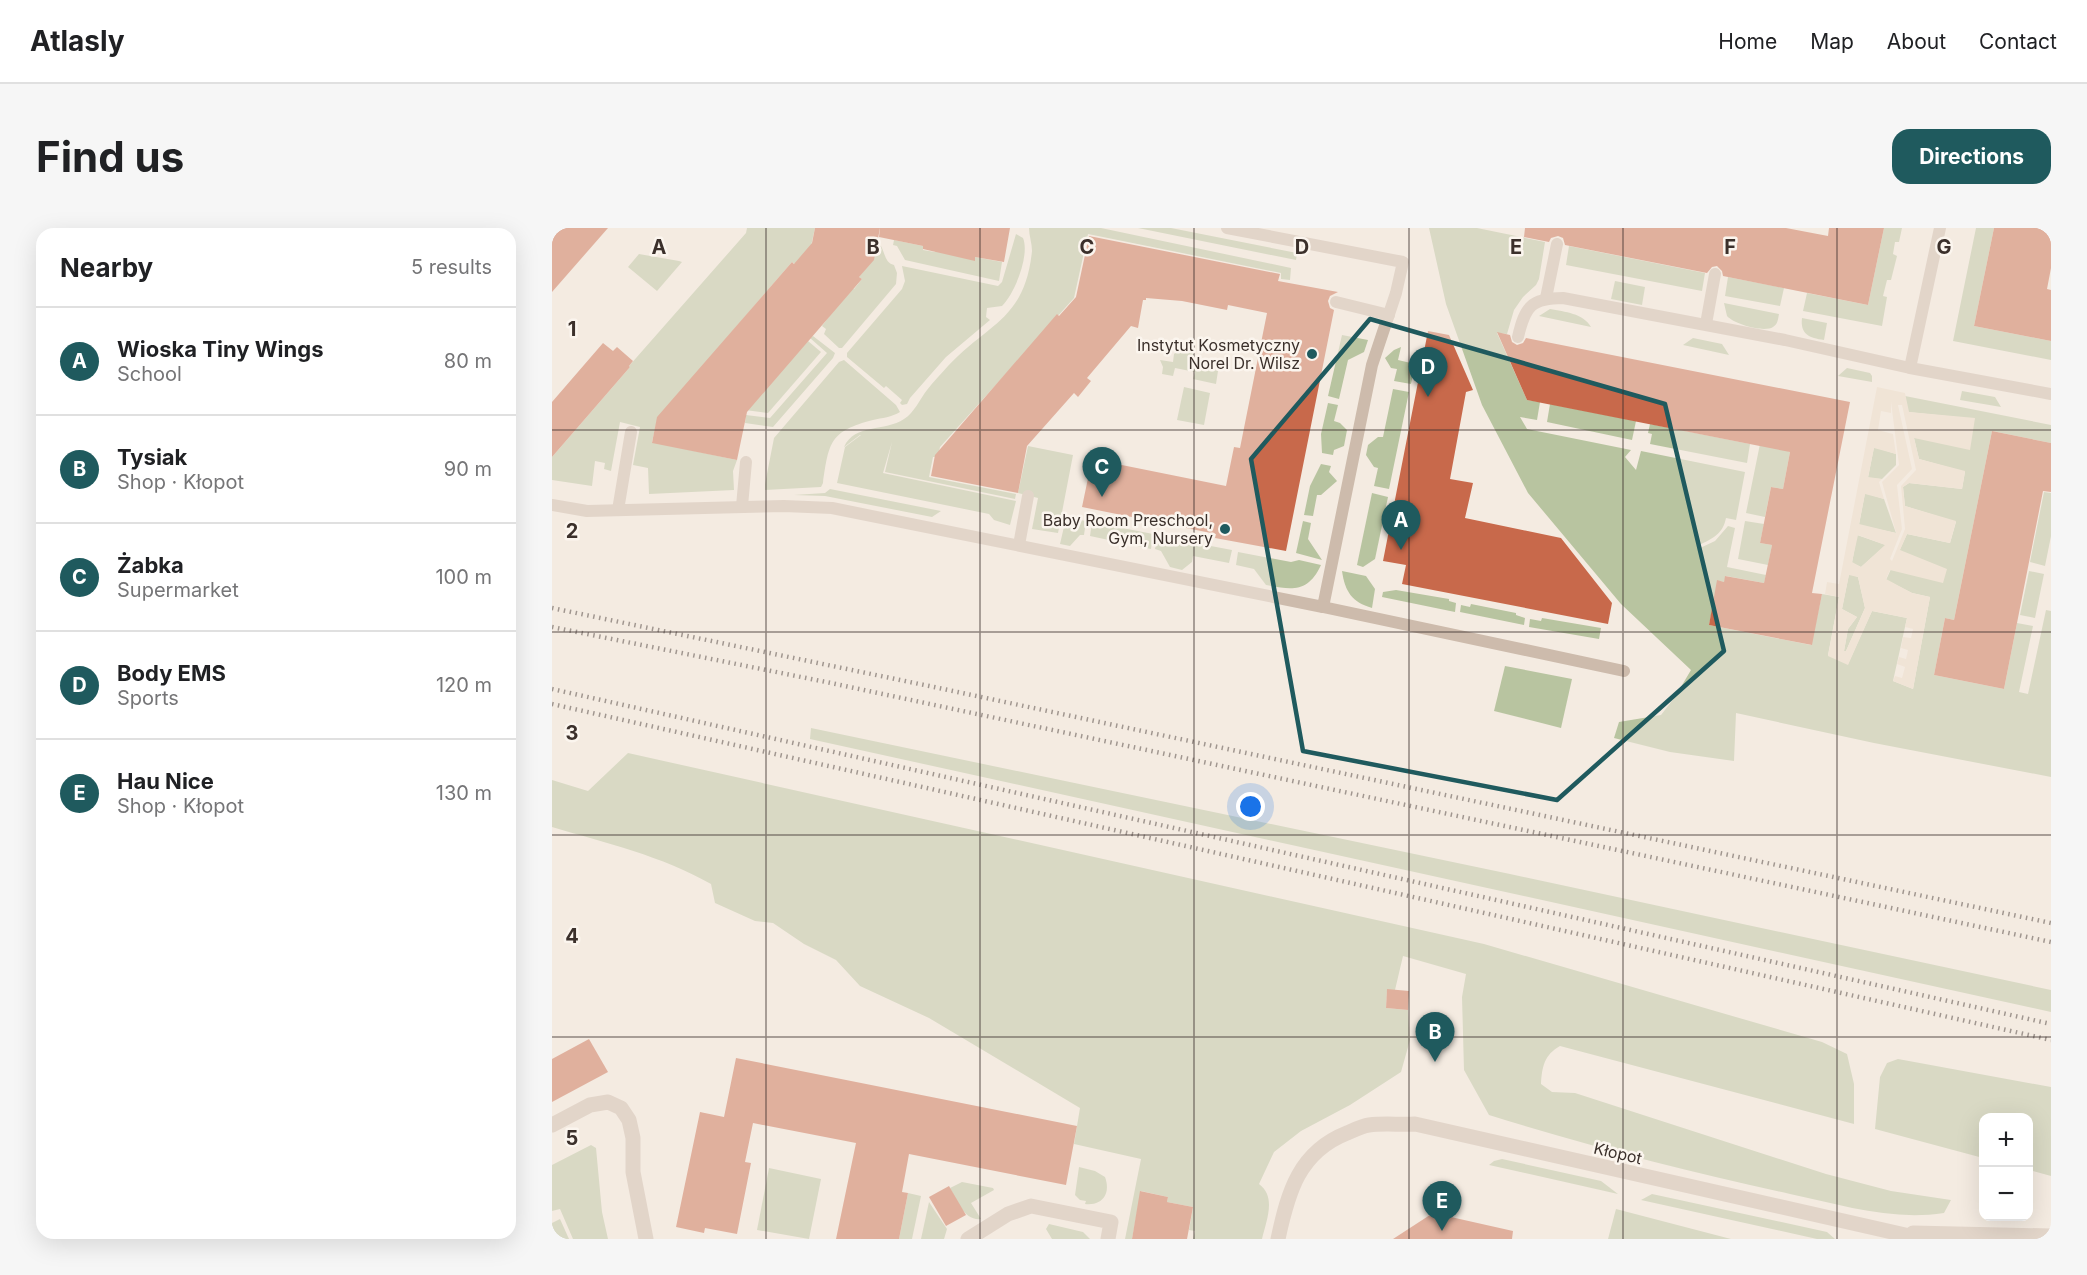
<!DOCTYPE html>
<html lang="en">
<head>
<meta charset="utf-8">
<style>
  :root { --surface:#fff; --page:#f6f6f6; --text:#202124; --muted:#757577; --line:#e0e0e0; --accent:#1f5a5e }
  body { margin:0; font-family:Inter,sans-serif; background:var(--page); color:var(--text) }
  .controls { position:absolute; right:18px; bottom:18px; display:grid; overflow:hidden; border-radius:12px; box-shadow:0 6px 24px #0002 }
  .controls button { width:54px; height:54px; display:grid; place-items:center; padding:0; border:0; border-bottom:2px solid var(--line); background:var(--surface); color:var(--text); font:30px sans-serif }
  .you { position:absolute; left:699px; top:579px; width:21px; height:21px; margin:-15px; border:4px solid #fff; border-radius:50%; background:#1a73e8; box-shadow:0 0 0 9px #1a73e833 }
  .badge { display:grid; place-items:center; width:39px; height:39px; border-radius:50%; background:var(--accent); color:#fff; font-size:20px; font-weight:700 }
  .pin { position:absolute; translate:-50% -50px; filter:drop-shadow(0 2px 3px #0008) }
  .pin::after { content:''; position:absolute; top:32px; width:21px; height:18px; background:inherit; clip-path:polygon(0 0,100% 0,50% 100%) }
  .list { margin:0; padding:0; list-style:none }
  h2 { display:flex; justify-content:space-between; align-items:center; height:78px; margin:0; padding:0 24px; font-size:26px }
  h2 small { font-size:20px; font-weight:400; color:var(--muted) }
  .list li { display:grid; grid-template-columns:39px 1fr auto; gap:18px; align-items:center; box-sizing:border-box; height:108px; padding:0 24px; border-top:2px solid var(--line) }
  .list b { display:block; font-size:22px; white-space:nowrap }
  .list p { margin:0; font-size:20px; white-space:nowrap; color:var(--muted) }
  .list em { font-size:20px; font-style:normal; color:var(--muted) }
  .map { position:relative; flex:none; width:1499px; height:1011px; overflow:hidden; border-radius:18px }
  header { display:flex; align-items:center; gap:36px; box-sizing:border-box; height:84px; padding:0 30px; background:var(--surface); border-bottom:2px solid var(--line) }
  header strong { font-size:28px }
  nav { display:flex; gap:33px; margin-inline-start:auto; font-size:21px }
  .intro { display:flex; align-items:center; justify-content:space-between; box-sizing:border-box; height:144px; padding:0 36px }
  h1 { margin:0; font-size:42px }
  .button { padding:15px 27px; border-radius:18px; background:var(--accent); color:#fff; font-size:21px; font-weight:700 }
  main { display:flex; gap:36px; padding:0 36px }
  aside { flex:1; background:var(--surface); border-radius:18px; box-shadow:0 6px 24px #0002 }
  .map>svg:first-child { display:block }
  .green { fill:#b8c4a0 }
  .plaza { fill:#ecdcc8; fill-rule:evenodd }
  .building { fill:#c8694b }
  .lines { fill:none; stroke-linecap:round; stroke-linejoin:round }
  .service { stroke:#cdbbac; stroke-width:12 }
  .minor { stroke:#cdbbac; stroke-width:15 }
  .rail { stroke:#3b302b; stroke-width:4.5; stroke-dasharray:1.5 4.5; stroke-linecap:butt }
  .marked { fill:none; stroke:#1f5a5e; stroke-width:4.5; stroke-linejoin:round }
  .grid { fill:none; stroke:#3b302b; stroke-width:1.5; stroke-opacity:0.55 }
  .poi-dot { fill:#1f5a5e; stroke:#fbf5ee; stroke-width:2 }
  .labels { text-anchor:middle; stroke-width:5; stroke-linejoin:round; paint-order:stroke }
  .poi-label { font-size:16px; fill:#3b302b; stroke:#fbf5ee; text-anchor:end }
  .street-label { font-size:16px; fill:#3b302b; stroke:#fbf5ee }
  .grid-label { font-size:20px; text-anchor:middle; font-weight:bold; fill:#3b302b; stroke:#fbf5ee; stroke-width:5; stroke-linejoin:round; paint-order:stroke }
</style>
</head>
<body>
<header>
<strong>Atlasly</strong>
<nav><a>Home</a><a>Map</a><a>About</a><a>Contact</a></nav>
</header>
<div class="intro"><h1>Find us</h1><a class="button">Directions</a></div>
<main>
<aside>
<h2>Nearby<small>5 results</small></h2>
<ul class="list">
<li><span class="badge">A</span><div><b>Wioska Tiny Wings</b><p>School</p></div><em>80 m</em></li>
<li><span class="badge">B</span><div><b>Tysiak</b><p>Shop · Kłopot</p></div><em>90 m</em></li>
<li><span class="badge">C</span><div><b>Żabka</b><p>Supermarket</p></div><em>100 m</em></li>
<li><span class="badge">D</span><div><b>Body EMS</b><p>Sports</p></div><em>120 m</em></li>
<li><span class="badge">E</span><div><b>Hau Nice</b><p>Shop · Kłopot</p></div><em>130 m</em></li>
</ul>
</aside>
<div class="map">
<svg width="1499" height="1011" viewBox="0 0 1499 1011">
  <rect width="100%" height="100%" fill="#f4ebe1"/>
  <!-- green -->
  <g class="green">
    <polygon points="195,0 263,0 259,18 243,36 240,34 172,113 111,188 106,188 100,214 185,232 181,243 182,262 97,266 96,240 81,237 88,199 68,194 59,243 52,241 53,235 43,233 40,258 0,252 0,229 78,139 77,138 194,5"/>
    <path d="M477 0H549L739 40 738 52 729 51V45L536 6 522 70 388 219 386 229H381L377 249 464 266 463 271 333 244 340 214 331 245 464 273 458 297 442 292 437 286 285 255 293 219 309 207 320 209 308 207 292 219C303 195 333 204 352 191 362 185 368 171 375 162 381 154 389 146 396 138 436 95 473 92 480 23 480 15 477 8 477 0Z"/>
    <polygon points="586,0 619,0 745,25 744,32"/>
    <path d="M877 0H925L993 14 987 51 984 57 971 69 962 82 955 106 945 105 975 172 988 174 985 192 968 189 975 201 1079 222 1073 229 1084 242 1089 223 1193 244 1184 292 1174 290C1171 306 1160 311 1147 317L1148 320 1163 313 1176 298 1183 300 1175 339 1214 347 1212 355 1174 348 1172 354 1166 353 1157 397 1259 417 1270 366 1287 369 1276 427 1296 436 1320 383 1355 390 1341 453 1361 461 1378 369 1360 365 1334 352 1355 306 1398 315 1404 294 1353 278 1351 259 1357 255 1410 261 1413 244 1367 231 1362 210 1423 191 1356 184 1353 168 1499 197V215L1440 203 1402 392 1393 390 1382 447 1452 461 1465 395 1481 398 1467 464 1476 466 1494 382 1499 383V549L1322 515 1184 485 1182 533 1118 524 1062 510 1067 494 1109 487 1123 469 1139 442 1069 376 976 265 930 177 894 76Z"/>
    <polygon points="1332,0 1350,0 1347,14 1343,14 1341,26 1345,28 1339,52 1335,52 1331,68 1335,69 1330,98 1251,83 1255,65 1316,77"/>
    <polygon points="1424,0 1442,0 1422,98 1499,113 1499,132 1401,113"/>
    <path d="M464 6 471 10C478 27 463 65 450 78L435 80 434 89 438 92 394 129 358 170 355 176 350 177 348 175 350 172 334 158 332 160 295 129V125L350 61 353 53 350 38 446 58 450 54Z"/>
    <polygon points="342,12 371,18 371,22 383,24 384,21 423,32 423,29 450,34 447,53 353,32 345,18 341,17"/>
    <path d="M325 18H329C333 25 333 35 342 37L345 45 344 56 290 120H287L272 106 274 101 270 98 299 59 302 61 310 51 307 49Z"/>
    <polygon points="1017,18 1153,45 1150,63 1014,37"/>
    <polygon points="87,26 127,33 130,34 105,63 76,39"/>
    <polygon points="1176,49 1232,60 1228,78 1173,68"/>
    <polygon points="1063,53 1093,59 1090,77 1059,71"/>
    <path d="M1172 75 1227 86C1226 91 1226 96 1221 99 1212 105 1182 96 1175 88Z"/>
    <path d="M998 81C1013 84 1031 85 1039 99L987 88Z"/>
    <path d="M1250 90 1275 95 1272 112C1257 110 1248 106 1250 90Z"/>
    <polygon points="790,107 816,112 812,124 796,132 787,171 776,168"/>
    <polygon points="261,108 283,125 281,130 221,199 193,195 194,187 218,190 275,125 258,110"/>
    <polygon points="1141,110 1170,116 1177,127 1131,117"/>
    <polygon points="256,113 269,124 216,185 193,182"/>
    <polygon points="849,119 846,132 863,136 859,156 842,153 845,141 839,140 833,130 842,122"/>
    <polygon points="628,121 637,122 642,127 641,137 666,143 664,156 641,151 643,144 623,140 621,148 610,146 611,139 608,132 621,134 622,126"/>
    <path d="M292 132 344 177 348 184C340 189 330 190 321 192 278 203 277 214 271 255L269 259 213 262V256L222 210 287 134Z"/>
    <polygon points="1295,140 1318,145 1320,148 1320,154 1286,148"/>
    <polygon points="632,159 658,165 652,197 625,192"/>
    <polygon points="841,161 857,164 837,261 822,258 826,240 822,239 814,227 816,217 826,209 831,209"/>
    <polygon points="1410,163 1443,169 1449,179 1408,172"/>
    <polygon points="776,175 786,177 782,193 788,195 795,202 792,218 782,222 781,227 770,225 769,206"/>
    <polygon points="998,176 1084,193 1080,212 995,194"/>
    <polygon points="1098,196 1198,216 1195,235 1098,216 1100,206 1096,205"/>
    <polygon points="1209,211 1238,224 1231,261 1219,259 1213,289 1194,285"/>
    <polygon points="476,218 521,227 506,305 480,301 486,270 466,265"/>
    <polygon points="1322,219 1344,226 1344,237 1330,251 1316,250"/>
    <polygon points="769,236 779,238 777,244 785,253 769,267 765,267 761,288 752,287 758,258"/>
    <polygon points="278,261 389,283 380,289 273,268 242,267 273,265"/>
    <polygon points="1492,264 1499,265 1499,308 1493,338 1478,334"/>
    <polygon points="820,265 836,269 823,331 811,339 805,337"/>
    <polygon points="1313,265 1332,271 1344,305 1307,297"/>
    <polygon points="514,290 534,293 532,307 528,307 518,318 508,316"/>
    <polygon points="751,293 759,295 756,311 770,332 744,325"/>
    <polygon points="1193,293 1212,296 1208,315 1220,317 1216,337 1186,331"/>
    <polygon points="540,294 601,306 599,321 538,308"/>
    <polygon points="1305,307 1334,317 1309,339 1300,335"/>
    <polygon points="606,308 680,322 677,335 641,328 640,334 630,342 618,339 609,323 603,321"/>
    <path d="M686 324 739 334 747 332 769 337C756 365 740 362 714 357L702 341 684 337Z"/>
    <path d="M790 343 814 348 823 361 820 380C800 374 793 364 790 343Z"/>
    <polygon points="1477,343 1492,346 1483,390 1468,387"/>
    <polygon points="1297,346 1306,349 1313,380 1294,423 1292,423 1296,401 1305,389 1290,381"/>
    <polygon points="844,362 897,371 897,373 904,375 903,384 830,369 831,364"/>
    <polygon points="919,376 964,385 964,387 973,390 972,397 908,384 909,377 918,379"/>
    <polygon points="990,390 1049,400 1047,411 977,399 978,391 989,393"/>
    <polygon points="953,438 1020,451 1009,500 942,483"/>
    <polygon points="259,500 958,646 1499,762 1499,784 258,511"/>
    <path d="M76 525 932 716 1270 814 1295 826 1302 856V896L1008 818C992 827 990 839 989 856L1000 864 1023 865 1274 946 1339 963 1399 972 1392 985C1339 993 1290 977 1238 966 1137 944 1036 918 937 887L912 842 910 769 914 746 851 728 843 762H835L834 780 856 782 858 812 849 844 798 877 749 903 722 924 707 956C725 969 714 993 710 1011H641L643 1003 637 1002 641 979 615 974 616 969 589 963 580 1011H573L589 931 522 916 528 880 377 790 308 758 284 732 252 716 221 695 203 693 163 675 159 656C110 628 54 615 0 599V552L36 563Z"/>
    <polygon points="1346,831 1499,859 1499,948 1477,942 1476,890 1432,890 1431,930 1323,901 1328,849 1335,835"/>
    <polygon points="39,917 44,920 50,984 56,1011 21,1011 8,981 0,983 0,937"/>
    <polygon points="950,931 1049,953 1066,966 937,937 942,933"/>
    <path d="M527 939 543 943 553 949C559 965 551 978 533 976L534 973 528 972 523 967Z"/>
    <polygon points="217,940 269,951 257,1011 205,1002"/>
    <path d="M410 954 441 960 442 962 419 975 429 991C412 993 405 972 398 960Z"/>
    <polygon points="356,965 369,968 360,1011 347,1011"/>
    <polygon points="1100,966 1275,1004 1283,1011 1265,1011 1089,972"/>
    <polygon points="377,974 395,1001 392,1011 369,1011"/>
    <polygon points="1064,981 1179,1011 1056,1011"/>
    <polygon points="8,991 17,1011 0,1011 0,995"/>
    <polygon points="497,996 531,1004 538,1011 500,1011 494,1001"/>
  </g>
  <!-- plaza -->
  <path class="plaza" d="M1325 159 1353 165 1357 184 1423 190 1418 222 1362 210 1367 231 1413 243 1410 261 1357 255 1351 259 1353 278 1404 293 1398 315 1355 306 1348 322 1395 341 1391 355 1338 342 1334 351 1360 365 1378 369 1361 461 1341 453 1343 448 1350 450 1353 439 1345 436 1347 429 1354 431 1356 422 1349 420 1351 409 1359 410 1361 401 1353 399 1355 390 1320 383 1296 437 1276 428 1287 369 1273 366 1275 354 1287 356ZM1339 174 1347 237 1330 254 1345 308 1344 305 1307 296 1313 266 1332 271 1327 254 1330 251 1316 249 1322 220 1344 226 1341 206 1326 202 1329 183 1339 185ZM1346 177H1350L1364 242 1349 258 1353 301 1340 333 1338 331 1350 301 1345 257 1360 241ZM1306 307 1333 317 1309 339 1300 334ZM1297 347 1306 349 1313 380 1294 423H1292L1296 401 1305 389 1290 381Z"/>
  <!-- building -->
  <g class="building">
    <polygon points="0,0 56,0 0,64"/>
    <polygon points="263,0 328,0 322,32 307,49 310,51 195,184 185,232 100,215 105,189 240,34 242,36 260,15"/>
    <polygon points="328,0 458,0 452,34 423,29 423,33 371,21 371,18 327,9"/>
    <polygon points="973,0 1234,0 1276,8 1277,0 1332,0 1316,77 1171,48 1170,43 1165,38 1160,39 1155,45 1013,17 1011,10 1006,8 999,10 997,14 972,9"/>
    <polygon points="1442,0 1499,0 1499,40 1495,61 1499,62 1499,113 1422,98"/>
    <polygon points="537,8 728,46 726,53 786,64 778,68 776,73 778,80 782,82 734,323 663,310 664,306 530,279 540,231 674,258 682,219 688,220 715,85 676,77 675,82 630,73 594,70 594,72 591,72 586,100 579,98 535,150 539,153 526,169 522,165 475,218 466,265 379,248 383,227 505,86 507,88 524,69"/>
    <polygon points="876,103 897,107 921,162 914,164 898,251 921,255 913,290 1009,310 1060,375 1056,396 850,356 854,337 831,333"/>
    <polygon points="945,104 958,107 960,114 965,117 971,115 974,110 1298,174 1260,365 1270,366 1260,417 1157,397 1165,352 1172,354 1173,348 1212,355 1220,317 1208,315 1219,259 1231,261 1238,224 975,172"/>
    <polygon points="51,115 61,123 65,119 81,133 77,138 78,139 0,229 0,174"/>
    <polygon points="1440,203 1499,215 1499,264 1491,263 1452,461 1382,447 1393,390 1402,392"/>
    <polygon points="835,761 857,763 856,782 834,780"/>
    <polygon points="37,811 56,844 0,874 0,831"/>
    <polygon points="184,830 525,898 514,957 357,926 350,964 356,965 347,1011 284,1011 304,915 201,895 193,934 199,935 185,1006 153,1000 152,1005 124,999 148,884 172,889"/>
    <polygon points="397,958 414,987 394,998 377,969"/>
    <polygon points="588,963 616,969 615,974 641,979 635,1011 580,1011"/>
    <polygon points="881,985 961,1003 960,1011 841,1011"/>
  </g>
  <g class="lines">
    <!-- service -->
    <g class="service">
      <polyline points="1388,0 1358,140 1499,166"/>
      <polyline points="994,70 1005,16"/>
      <polyline points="784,74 837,87"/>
      <polyline points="1154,96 1163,46"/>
      <path d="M966 109C973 79 979 70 1011 70L1233 112 1358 140"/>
      <polyline points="0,277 35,283 232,278 280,280 771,379 820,137 844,65 851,34 675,0"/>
      <polyline points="190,278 194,234"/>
      <polyline points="66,282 79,204"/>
      <polyline points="467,317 476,268"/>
      <polyline points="771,379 1072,443"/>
    </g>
    <!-- minor -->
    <g class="minor">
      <polyline points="0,897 38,877 56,874 69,880 77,892 81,910 81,944 94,1011"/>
      <polyline points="1361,1005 1499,1008"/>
      <polyline points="416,1011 456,986 479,978 559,994 556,1011"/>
      <path d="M726 1011C736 964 747 924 795 905 802 902 810 898 817 897 832 895 848 897 863 896L1371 1011"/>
    </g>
    <!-- rail -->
    <g class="rail">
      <polyline points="0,380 382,459 1499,695"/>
      <polyline points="0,399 279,455 1499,714"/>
      <polyline points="0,461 1499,796"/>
      <polyline points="0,476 1499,812"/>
    </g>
  </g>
  <!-- marked area -->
  <path d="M0 0H1499V1011H0ZM818 91 1113 176 1172 423 1005 572 751 523 699 231Z" fill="#f4ebe1" fill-opacity=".55" fill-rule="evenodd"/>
  <path class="marked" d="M818 91 1113 176 1172 423 1005 572 751 523 699 231Z"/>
  <!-- grid -->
  <path class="grid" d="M214 0V1011M428 0V1011M642 0V1011M857 0V1011M1071 0V1011M1285 0V1011M0 202H1499M0 404H1499M0 607H1499M0 809H1499"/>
  <!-- markers -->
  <g class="poi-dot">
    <circle cx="760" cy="126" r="6"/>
    <circle cx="673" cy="301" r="6"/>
  </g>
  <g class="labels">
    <!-- poi labels -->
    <g class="poi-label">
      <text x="748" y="123">Instytut Kosmetyczny<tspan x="748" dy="18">Norel Dr. Wilsz</tspan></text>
      <text x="661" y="298">Baby Room Preschool,<tspan x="661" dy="18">Gym, Nursery</tspan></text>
    </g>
    <!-- street labels -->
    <g class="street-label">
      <text transform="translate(1066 925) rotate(13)" y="6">Kłopot</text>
    </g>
  </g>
  <g class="grid-label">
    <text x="107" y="26">A</text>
    <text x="321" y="26">B</text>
    <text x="535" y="26">C</text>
    <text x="750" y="26">D</text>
    <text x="964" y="26">E</text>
    <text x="1178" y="26">F</text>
    <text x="1392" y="26">G</text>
    <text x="20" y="108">1</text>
    <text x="20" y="310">2</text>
    <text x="20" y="512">3</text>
    <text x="20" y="715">4</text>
    <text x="20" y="917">5</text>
  </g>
</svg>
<div class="controls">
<button>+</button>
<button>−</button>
</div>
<div class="you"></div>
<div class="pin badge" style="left:849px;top:322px">A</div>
<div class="pin badge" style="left:883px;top:834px">B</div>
<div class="pin badge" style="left:550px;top:269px">C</div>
<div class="pin badge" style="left:876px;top:169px">D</div>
<div class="pin badge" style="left:890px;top:1003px">E</div>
</div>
</main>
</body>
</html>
